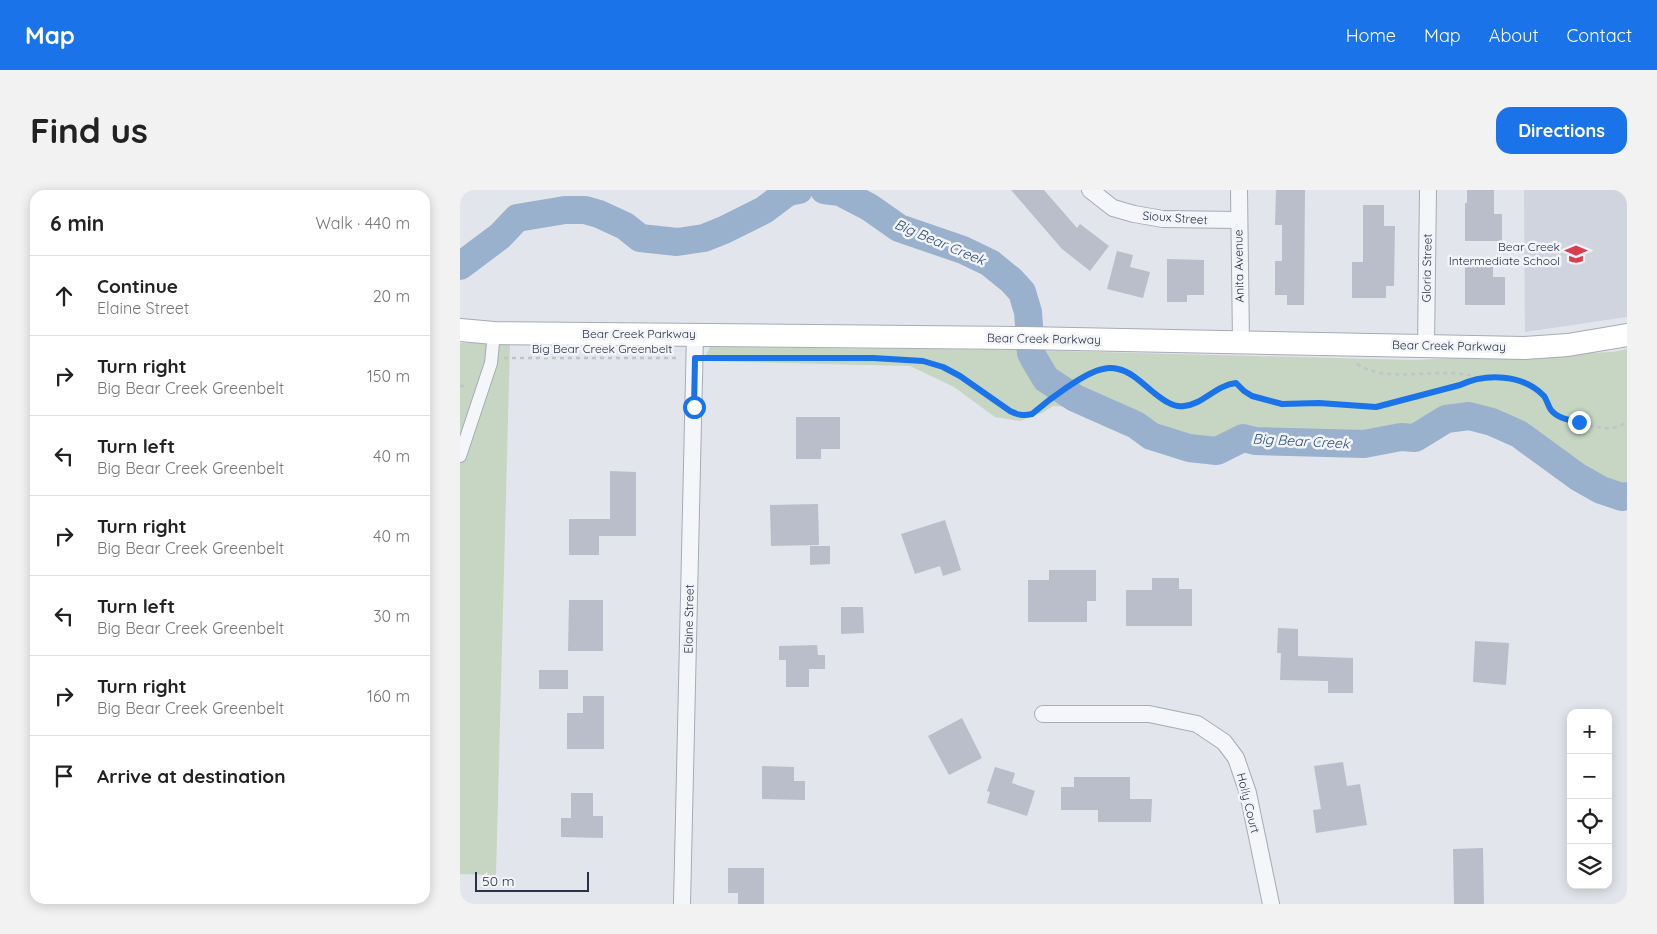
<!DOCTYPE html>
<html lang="en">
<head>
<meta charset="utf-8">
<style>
  :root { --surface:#fff; --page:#f2f2f2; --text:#222; --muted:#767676; --line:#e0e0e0; --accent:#1a73e8 }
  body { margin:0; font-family:Quicksand,sans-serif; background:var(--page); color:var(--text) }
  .controls { position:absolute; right:15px; bottom:15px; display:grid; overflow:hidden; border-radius:10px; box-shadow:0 2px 12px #0003 }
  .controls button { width:45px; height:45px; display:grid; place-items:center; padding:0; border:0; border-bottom:1px solid var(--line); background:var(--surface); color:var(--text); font:25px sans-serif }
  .scale { position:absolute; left:15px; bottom:12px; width:114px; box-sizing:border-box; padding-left:5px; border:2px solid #283145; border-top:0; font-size:14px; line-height:18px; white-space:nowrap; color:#283145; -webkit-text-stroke:4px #f2f4f8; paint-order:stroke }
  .stop { position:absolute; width:15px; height:15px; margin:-11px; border:4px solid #1a73e8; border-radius:50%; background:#fff }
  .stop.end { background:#1a73e8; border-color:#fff; box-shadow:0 1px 5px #0008 }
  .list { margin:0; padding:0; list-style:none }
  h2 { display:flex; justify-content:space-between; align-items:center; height:65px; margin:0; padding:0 20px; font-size:21px }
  h2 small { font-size:16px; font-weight:400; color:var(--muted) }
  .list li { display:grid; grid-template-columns:32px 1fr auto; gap:15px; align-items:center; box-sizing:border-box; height:80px; padding:0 20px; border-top:1px solid var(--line) }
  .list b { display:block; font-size:19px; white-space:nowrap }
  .list p { margin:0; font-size:16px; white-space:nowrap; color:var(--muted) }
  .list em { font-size:16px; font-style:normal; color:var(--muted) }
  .icon { flex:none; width:28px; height:28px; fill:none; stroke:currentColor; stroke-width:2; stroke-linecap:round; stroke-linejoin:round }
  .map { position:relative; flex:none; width:1167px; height:714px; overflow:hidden; border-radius:15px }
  header { display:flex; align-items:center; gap:30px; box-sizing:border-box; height:70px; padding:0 25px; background:var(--accent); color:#fff }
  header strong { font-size:24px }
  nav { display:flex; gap:28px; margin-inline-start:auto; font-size:18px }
  .intro { display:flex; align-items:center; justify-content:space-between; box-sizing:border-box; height:120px; padding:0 30px }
  h1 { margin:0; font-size:35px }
  .button { padding:12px 22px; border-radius:15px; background:var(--accent); color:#fff; font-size:18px; font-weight:700 }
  main { display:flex; gap:30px; padding:0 30px }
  aside { flex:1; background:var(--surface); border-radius:15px; box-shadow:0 2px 12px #0003 }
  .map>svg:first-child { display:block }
  .built { fill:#d0d4de }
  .green { fill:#c6d6c2 }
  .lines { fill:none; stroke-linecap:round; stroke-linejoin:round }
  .river { stroke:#9ab1ce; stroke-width:28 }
  .building { fill:#b9beca }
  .pedestrian-casing { stroke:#a6abb6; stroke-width:14 }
  .minor-casing { stroke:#a6abb6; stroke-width:18 }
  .secondary-casing { stroke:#a6abb6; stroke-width:24 }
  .path { stroke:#c0c3ca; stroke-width:2.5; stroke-dasharray:4 4; stroke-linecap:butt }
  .pedestrian { stroke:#f5f6f9; stroke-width:12 }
  .minor { stroke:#f5f6f9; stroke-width:16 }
  .secondary { stroke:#fff; stroke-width:22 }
  .route { stroke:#1a73e8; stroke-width:6 }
  .labels { text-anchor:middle; stroke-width:5; stroke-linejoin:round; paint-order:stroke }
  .street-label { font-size:12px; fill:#283145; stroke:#f2f4f8 }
  .poi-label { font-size:12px; fill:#283145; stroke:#f2f4f8; text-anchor:end }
  .water-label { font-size:14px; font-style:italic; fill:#2f4e7c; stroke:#f2f4f8 }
</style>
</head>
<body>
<header>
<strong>Map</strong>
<nav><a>Home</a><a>Map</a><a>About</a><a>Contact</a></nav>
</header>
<div class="intro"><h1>Find us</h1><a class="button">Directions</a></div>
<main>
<aside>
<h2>6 min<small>Walk · 440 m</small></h2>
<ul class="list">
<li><svg class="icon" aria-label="ahead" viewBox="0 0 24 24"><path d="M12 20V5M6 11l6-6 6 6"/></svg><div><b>Continue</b><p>Elaine Street</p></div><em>20 m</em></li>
<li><svg class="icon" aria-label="right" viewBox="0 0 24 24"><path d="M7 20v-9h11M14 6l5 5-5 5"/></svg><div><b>Turn right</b><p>Big Bear Creek Greenbelt</p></div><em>150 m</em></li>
<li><svg class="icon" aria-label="left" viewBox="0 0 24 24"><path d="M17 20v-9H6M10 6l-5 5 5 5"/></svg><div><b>Turn left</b><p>Big Bear Creek Greenbelt</p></div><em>40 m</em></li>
<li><svg class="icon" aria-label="right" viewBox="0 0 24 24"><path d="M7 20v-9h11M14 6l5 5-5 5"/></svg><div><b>Turn right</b><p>Big Bear Creek Greenbelt</p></div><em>40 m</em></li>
<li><svg class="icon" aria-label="left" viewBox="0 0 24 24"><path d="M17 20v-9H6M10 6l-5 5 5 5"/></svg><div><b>Turn left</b><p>Big Bear Creek Greenbelt</p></div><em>30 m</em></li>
<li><svg class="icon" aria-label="right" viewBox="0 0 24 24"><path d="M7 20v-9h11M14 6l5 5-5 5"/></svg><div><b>Turn right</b><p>Big Bear Creek Greenbelt</p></div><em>160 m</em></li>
<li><svg class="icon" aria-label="arrive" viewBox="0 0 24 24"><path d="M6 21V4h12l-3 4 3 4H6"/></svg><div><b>Arrive at destination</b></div></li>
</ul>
</aside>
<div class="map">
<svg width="1167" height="714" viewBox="0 0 1167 714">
  <rect width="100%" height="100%" fill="#e2e5eb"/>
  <!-- built -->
  <polygon class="built" points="1064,0 1167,0 1167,127 1065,142"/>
  <!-- green -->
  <g class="green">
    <polygon points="0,153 50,153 36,685 0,684"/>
    <polygon points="250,157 562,160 952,170 1153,162 1167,159 1167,306 1162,307 1141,300 1118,287 1059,244 1032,232 1009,226 986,229 955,248 904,254 795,251 783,248 757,261 729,258 710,252 630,218 593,216 582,223 560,231 535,227 494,197 450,176 243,171"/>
  </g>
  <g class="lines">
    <!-- river -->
    <g class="river">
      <polyline points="364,0 380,2 409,17 439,38 503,60 530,73 551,90 562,102 568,122 571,163 574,169 586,189 615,208 676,235 691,246 729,258 757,261 783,248 795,251 904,254 941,247 955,248 986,229 1009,226 1032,232 1059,244 1118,287 1141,300 1162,307 1167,306"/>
      <polyline points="0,76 40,46 57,28 105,20 125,20 139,24 165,36 180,48 217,52 244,48 264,40 304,20 328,2 339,0"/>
    </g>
  </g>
  <!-- building -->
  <g class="building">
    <polygon points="551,0 584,0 617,38 620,34 649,56 630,81 602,59"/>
    <polygon points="816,0 845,0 844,115 827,115 827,105 815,105 815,71 822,71 822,35 815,35"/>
    <polygon points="1007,0 1034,0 1034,24 1042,24 1042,51 1005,51 1005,13 1007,13"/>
    <polygon points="903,15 924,15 924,36 935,36 934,96 926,96 926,108 892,108 892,72 903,72"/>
    <polygon points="657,61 673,65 670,77 690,82 683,108 647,99"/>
    <polygon points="707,69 744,70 744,105 727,105 727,112 707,112"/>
    <polygon points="1005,74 1033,74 1033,87 1045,87 1045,115 1005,115"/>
    <polygon points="336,227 380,227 380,259 361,259 361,269 336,269"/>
    <polygon points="150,281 176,282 176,346 139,346 139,365 109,365 109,329 150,329"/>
    <polygon points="358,314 359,355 311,356 310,315"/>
    <polygon points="485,330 501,380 483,386 480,376 455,384 441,344"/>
    <polygon points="350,356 370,356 370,374 350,375"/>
    <polygon points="589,380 636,380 636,411 627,411 627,432 568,432 568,390 589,390"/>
    <polygon points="692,388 719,388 719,399 732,399 732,436 666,436 666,400 692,400"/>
    <polygon points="109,410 143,410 143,461 108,461"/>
    <polygon points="381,417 403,417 404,443 381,444"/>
    <polygon points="818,438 838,439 838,466 893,468 893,503 868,503 868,491 820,490 821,463 817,463"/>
    <polygon points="1015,451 1049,453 1046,495 1013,492"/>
    <polygon points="357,455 358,465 365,465 365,479 349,479 349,497 326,497 326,470 319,470 319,456"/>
    <rect x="79" y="480" width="29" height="19"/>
    <polygon points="123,506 144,506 144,559 107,559 107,523 123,523"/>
    <polygon points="502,528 522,568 489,585 468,546"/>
    <polygon points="883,572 887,596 900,594 907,635 856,643 853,620 861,619 854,576"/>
    <polygon points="302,576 334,577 334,591 345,591 345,610 302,609"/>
    <polygon points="535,577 555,583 552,593 575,601 567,626 527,613 530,602 527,601"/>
    <polygon points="614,587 670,587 670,609 692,609 691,632 638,632 638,620 601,620 601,597 614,597"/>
    <polygon points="111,603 133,603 133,626 143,626 143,648 101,647 101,628 111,628"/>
    <polygon points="1023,658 1024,714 994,714 993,659"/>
    <polygon points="268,678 304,678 304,714 278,714 278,703 268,703"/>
  </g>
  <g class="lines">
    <!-- pedestrian casing -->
    <g class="pedestrian-casing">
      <polyline id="pedestrian" points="0,266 31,173 34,143"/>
    </g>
    <!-- minor casing -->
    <g class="minor-casing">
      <g id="minor">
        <polyline points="630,0 653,18 674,24 703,29 778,30"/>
        <polyline points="779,0 781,152"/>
        <polyline points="966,156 968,0"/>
        <polyline points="583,524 689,524 737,534 764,552 776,568 788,603 811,714"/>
        <polyline points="222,714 235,144"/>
      </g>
    </g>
    <!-- secondary casing -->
    <g class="secondary-casing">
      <polyline id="secondary" points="0,140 34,143 564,148 1064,158 1108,155 1167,145"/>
    </g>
    <!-- path -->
    <g class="path">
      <polyline points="44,168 218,168"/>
      <path d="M249 168H413L463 171 483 177 499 186 550 221C558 225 563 226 572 224 586 212 625 182 643 179 647 178 654 178 658 179 672 182 683 194 693 202 702 209 713 218 724 216 742 215 756 195 776 193L784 201 792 206 822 214 859 213 916 217 1000 195C1026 183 1063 184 1084 206 1089 212 1090 220 1097 225 1105 230 1136 238 1145 238 1153 239 1161 236 1167 232"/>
      <path d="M897 174C930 196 981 174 1019 188"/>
      <polyline points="0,196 8,196"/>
    </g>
    <!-- pedestrian -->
    <use href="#pedestrian" class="pedestrian"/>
    <!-- minor -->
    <use href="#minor" class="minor"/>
    <!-- secondary -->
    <use href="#secondary" class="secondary"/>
  </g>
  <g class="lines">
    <!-- route -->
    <path class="route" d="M234 217 235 168H413L463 171 483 177 500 186 550 221C558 225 563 226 572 224 587 211 625 182 643 179 647 178 654 178 658 179 672 182 683 194 693 202 702 209 713 218 724 216 742 215 756 195 776 193L784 201 792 206 822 214 859 213 916 217 1000 195C1026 183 1063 184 1084 206 1087 210 1088 216 1091 220 1097 228 1109 230 1119 232"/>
  </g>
  <!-- icons -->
  <defs>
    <g id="school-bare" transform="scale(1.725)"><path d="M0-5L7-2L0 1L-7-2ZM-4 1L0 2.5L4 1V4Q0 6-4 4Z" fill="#d93e4e" stroke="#f2f4f8" stroke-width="2.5" paint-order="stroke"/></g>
  </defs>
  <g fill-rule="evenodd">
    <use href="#school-bare" x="1116" y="64"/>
  </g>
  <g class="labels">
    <!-- street labels -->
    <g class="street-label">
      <text transform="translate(715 28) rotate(4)" y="4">Sioux Street</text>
      <text transform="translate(779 76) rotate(-91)" y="4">Anita Avenue</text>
      <text transform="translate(967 78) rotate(-89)" y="4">Gloria Street</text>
      <text x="179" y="148">Bear Creek Parkway</text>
      <text transform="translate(584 149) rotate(1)" y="4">Bear Creek Parkway</text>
      <text transform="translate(989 156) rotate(1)" y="4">Bear Creek Parkway</text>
      <text x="142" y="163">Big Bear Creek Greenbelt</text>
      <text transform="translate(229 429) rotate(-89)" y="4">Elaine Street</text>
      <text transform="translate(788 613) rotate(76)" y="4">Holly Court</text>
    </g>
    <!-- poi labels -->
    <g class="poi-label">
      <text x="1100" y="61">Bear Creek<tspan x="1100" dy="14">Intermediate School</tspan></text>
    </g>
    <!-- water labels -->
    <g class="water-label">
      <text transform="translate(480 52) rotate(23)" y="5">Big Bear Creek</text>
      <text transform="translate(841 251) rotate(3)" y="5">Big Bear Creek</text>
    </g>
  </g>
</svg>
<div class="controls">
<button>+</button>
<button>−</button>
<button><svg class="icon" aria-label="locate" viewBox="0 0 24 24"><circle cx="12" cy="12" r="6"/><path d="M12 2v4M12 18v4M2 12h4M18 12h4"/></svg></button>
<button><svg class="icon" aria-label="layers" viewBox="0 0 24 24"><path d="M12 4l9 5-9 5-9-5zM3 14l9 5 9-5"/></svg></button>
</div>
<div class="scale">50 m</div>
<div class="stop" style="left:234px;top:217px"></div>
<div class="stop end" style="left:1119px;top:232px"></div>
</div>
</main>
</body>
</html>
